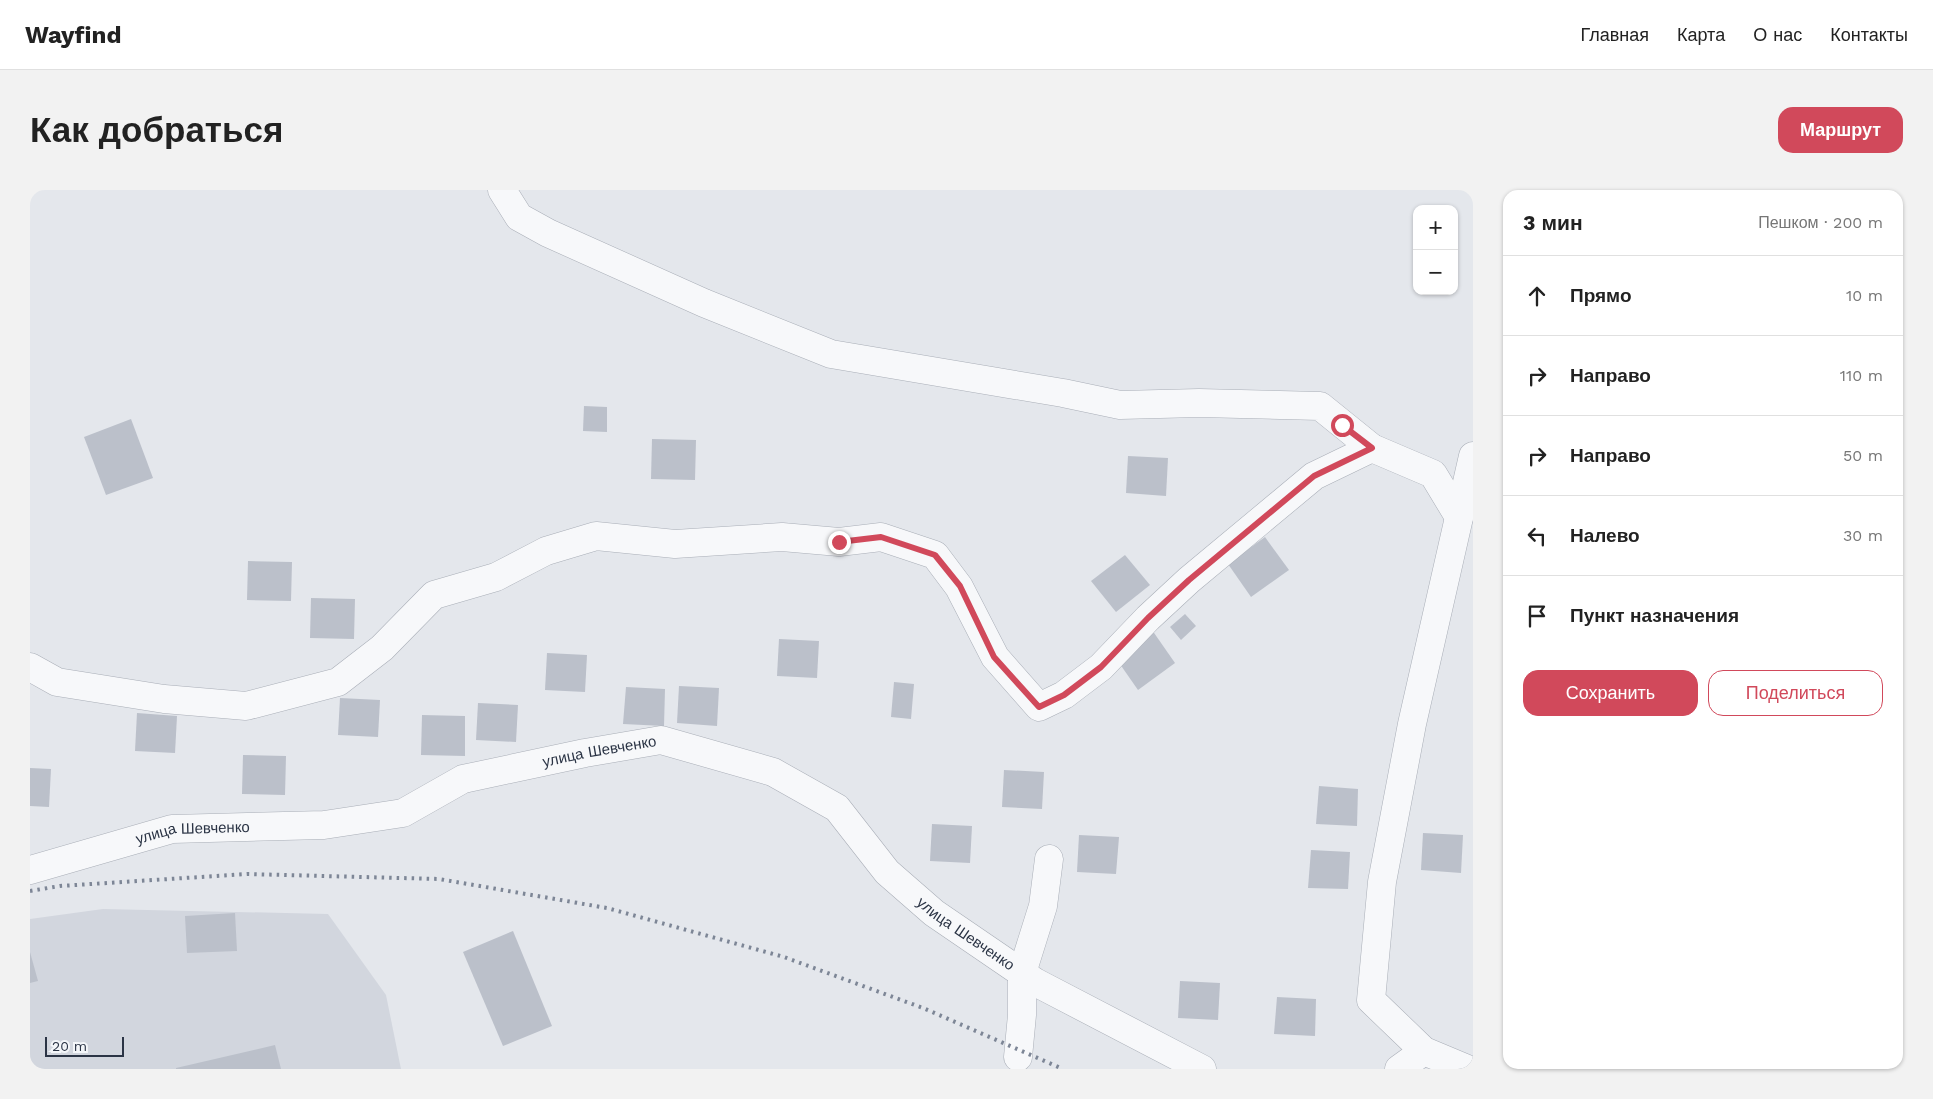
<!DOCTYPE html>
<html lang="ru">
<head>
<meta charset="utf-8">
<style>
  :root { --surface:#fff; --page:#f2f2f2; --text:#222; --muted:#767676; --line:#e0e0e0; --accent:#d1495b }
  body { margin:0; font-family:"Work Sans",sans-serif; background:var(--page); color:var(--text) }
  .controls { position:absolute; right:15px; top:15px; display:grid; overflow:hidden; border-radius:10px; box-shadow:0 1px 4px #0004 }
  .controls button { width:45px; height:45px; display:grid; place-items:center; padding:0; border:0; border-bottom:1px solid var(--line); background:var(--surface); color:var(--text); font:25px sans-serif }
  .scale { position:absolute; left:15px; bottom:12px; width:79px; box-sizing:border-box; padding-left:5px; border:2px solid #2b3445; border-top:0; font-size:14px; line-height:18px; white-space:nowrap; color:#2b3445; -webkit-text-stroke:4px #f4f6f9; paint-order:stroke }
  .stop { position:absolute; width:15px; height:15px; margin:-11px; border:4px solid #d1495b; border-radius:50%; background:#fff }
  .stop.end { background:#d1495b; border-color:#fff; box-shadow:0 1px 5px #0008 }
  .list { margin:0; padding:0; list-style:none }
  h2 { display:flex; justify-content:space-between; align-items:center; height:65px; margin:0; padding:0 20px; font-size:21px }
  h2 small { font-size:16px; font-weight:400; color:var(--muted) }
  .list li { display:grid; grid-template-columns:32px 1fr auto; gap:15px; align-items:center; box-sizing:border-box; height:80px; padding:0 20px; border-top:1px solid var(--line) }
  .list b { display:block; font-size:19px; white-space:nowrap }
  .list em { font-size:16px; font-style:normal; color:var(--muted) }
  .actions { display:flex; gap:10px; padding:15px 20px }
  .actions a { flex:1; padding:11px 0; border:1px solid var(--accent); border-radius:15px; text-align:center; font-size:18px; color:var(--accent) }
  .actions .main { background:var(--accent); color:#fff }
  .icon { flex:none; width:28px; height:28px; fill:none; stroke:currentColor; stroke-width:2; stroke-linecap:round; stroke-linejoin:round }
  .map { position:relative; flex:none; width:1443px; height:879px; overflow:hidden; border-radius:15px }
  header { display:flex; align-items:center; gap:30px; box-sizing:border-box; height:70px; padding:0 25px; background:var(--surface); border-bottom:1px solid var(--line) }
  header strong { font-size:24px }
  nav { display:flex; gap:28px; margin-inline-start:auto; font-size:18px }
  .intro { display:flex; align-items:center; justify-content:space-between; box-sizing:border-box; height:120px; padding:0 30px }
  h1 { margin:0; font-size:35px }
  .button { padding:12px 22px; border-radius:15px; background:var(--accent); color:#fff; font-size:18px; font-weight:700 }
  main { display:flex; gap:30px; padding:0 30px }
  aside { flex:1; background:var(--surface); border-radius:15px; box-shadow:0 1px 4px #0004 }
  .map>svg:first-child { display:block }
  .built { fill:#d2d6de }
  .building { fill:#bbc0ca }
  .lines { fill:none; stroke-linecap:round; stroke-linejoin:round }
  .minor-casing { stroke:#a9aeb7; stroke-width:29 }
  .minor { stroke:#f7f8fa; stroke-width:28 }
  .rail { stroke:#7d8696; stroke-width:4; stroke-dasharray:2.5 5; stroke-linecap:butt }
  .route { stroke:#d1495b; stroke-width:6 }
  .labels { text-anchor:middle; stroke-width:5; stroke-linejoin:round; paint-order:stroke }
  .street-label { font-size:15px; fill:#2b3445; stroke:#f4f6f9 }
</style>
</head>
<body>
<header>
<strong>Wayfind</strong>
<nav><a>Главная</a><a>Карта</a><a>О нас</a><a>Контакты</a></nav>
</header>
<div class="intro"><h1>Как добраться</h1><a class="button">Маршрут</a></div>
<main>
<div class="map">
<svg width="1443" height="879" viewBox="0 0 1443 879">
  <rect width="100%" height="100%" fill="#e4e7ec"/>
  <!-- built -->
  <polygon class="built" points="73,719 298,724 356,805 371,879 0,879 0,729"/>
  <!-- building -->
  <g class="building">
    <polygon points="554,216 577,217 577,242 553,241"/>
    <polygon points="101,229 123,288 76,305 54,247"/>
    <polygon points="622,249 666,250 665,290 621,289"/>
    <polygon points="1098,266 1138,268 1136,306 1096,303"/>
    <polygon points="1235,347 1259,380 1221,407 1198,374"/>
    <polygon points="1095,365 1120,395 1086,422 1061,391"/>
    <polygon points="218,371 262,372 261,411 217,410"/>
    <polygon points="281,408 325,409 324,449 280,448"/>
    <polygon points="1155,424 1166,436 1151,450 1140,437"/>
    <polygon points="1122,440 1145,473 1108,500 1085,467"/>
    <polygon points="749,449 789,451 787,488 747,486"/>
    <polygon points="517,463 557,465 555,502 515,500"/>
    <polygon points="864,492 884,494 881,529 861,527"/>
    <polygon points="649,496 689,498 687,536 647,533"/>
    <polygon points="596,497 635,499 634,536 593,534"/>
    <polygon points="310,508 350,510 348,547 308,545"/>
    <polygon points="448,513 488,515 486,552 446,550"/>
    <polygon points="107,523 147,526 145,563 105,561"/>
    <polygon points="392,525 435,526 435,566 391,565"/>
    <polygon points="213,565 256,566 255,605 212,604"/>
    <polygon points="0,578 21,579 19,617 0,616"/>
    <polygon points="974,580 1014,582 1012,619 972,617"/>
    <polygon points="1289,596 1328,599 1327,636 1286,634"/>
    <polygon points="902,634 942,636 940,673 900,671"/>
    <polygon points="1393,643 1433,645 1431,683 1391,680"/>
    <polygon points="1049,645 1089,647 1086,684 1047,682"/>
    <polygon points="1281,660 1320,662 1318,699 1278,698"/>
    <polygon points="205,723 207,761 157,763 155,726"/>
    <polygon points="483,741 522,836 473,856 433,762"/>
    <polygon points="0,762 8,791 0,793"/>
    <polygon points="1150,791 1190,793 1188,830 1148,828"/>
    <polygon points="1247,807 1286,809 1285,846 1244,844"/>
    <polygon points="245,855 251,879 146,879 146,878"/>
  </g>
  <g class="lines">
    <!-- minor casing -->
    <g class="minor-casing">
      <g id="minor">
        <polyline points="472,0 489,27 518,43 674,113 801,164 1033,203 1090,215 1169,213 1290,216 1342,258 1403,284 1429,327"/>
        <polyline points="0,477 27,492 134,509 216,516 308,492 352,458 404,405 466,387 516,361 566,346 645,354 752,347 809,352 851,347 905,365 929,397 965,467 1009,517 1034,505 1071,477 1118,428 1159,390 1284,286 1342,258"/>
        <path id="s1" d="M0 680 142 639 294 635 373 623 433 589 555 563 631 550 743 582 807 618 857 682 904 723 1005 792 1172 879"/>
        <polyline points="988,867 992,825 992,783 1013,716 1019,669"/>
        <polyline points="1369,879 1394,861"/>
        <polyline points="1437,879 1394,861 1341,810 1352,692 1382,534 1443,266"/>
      </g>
    </g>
    <!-- minor -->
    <use href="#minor" class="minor"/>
    <!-- rail -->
    <polyline class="rail" points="0,701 30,696 217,684 409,689 577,718 754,767 893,818 1033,879"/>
  </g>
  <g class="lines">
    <!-- route -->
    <polyline class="route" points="809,352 851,347 905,365 930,396 964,467 1009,517 1034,505 1071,477 1118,428 1159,390 1284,286 1342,258 1312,235"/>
  </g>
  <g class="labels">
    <!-- street labels -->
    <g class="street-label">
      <text dy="5" stroke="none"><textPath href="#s1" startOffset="588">улица Шевченко</textPath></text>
      <text dy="5" stroke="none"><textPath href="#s1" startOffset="168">улица Шевченко</textPath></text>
      <text dy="5" stroke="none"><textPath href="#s1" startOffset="1022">улица Шевченко</textPath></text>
    </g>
  </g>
</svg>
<div class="controls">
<button>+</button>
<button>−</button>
</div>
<div class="scale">20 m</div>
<div class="stop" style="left:1312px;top:235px"></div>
<div class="stop end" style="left:809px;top:352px"></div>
</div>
<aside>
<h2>3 мин<small>Пешком · 200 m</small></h2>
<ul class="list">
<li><svg class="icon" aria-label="ahead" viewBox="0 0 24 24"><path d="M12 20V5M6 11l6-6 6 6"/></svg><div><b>Прямо</b></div><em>10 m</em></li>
<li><svg class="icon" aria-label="right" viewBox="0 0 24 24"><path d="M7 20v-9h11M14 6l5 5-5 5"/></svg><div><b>Направо</b></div><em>110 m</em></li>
<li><svg class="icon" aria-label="right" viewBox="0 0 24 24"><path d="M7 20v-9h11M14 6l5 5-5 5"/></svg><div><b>Направо</b></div><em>50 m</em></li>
<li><svg class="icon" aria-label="left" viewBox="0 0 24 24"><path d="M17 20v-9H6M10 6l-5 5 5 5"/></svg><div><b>Налево</b></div><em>30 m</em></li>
<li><svg class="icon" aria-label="arrive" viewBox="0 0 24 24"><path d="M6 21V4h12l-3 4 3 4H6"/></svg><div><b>Пункт назначения</b></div></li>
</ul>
<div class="actions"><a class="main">Сохранить</a><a>Поделиться</a></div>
</aside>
</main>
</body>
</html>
